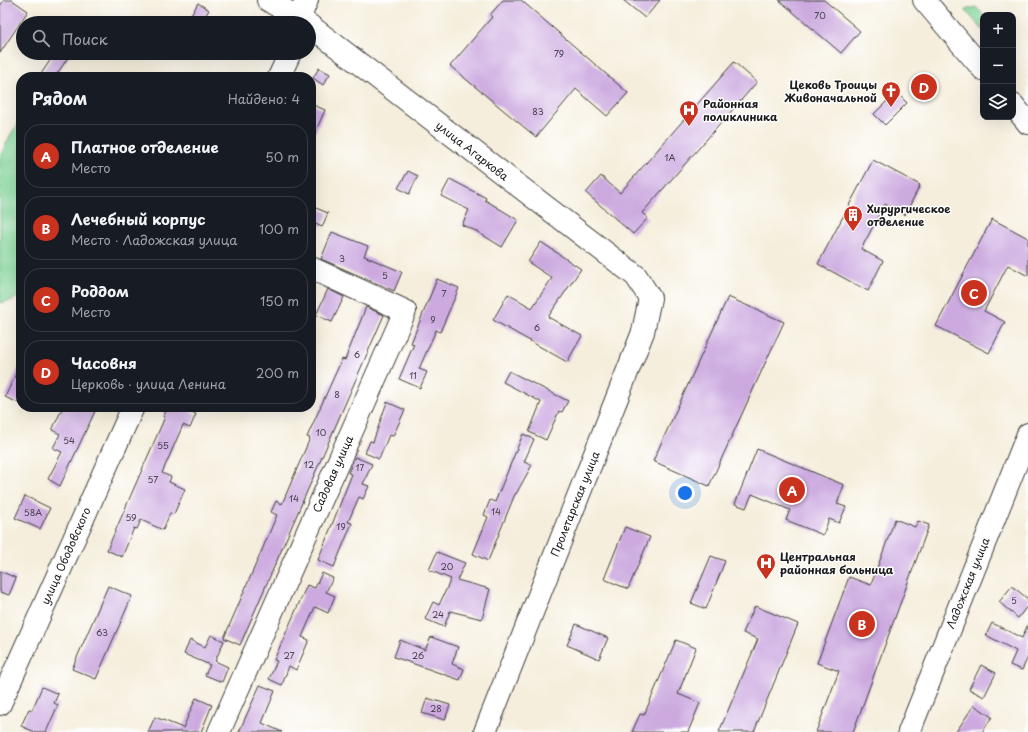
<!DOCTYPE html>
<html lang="ru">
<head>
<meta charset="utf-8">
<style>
  :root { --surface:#171b24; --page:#20242c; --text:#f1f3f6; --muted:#9ea1a6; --line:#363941; --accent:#c8321e }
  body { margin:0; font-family:"Playpen Sans",sans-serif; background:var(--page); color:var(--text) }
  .controls { position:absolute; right:12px; top:12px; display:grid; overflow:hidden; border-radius:8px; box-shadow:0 4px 16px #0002 }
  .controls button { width:36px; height:36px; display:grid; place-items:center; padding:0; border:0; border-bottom:1px solid var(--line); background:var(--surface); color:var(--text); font:20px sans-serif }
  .you { position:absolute; left:685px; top:493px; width:14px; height:14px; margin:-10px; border:3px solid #fff; border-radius:50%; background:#1a73e8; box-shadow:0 0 0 6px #1a73e833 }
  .badge { display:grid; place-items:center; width:26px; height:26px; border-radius:50%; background:var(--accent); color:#fff; font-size:13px; font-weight:700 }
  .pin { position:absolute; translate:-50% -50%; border:2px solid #fff; box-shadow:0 1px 4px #0006 }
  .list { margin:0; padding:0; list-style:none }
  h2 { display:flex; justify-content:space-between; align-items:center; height:52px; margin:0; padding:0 16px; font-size:17px }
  h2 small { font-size:13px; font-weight:400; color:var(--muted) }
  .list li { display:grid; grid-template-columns:26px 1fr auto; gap:12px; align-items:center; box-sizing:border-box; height:64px; margin:0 8px 8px; padding:0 8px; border:1px solid var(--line); border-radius:16px }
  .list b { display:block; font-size:15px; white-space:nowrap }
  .list p { margin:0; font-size:13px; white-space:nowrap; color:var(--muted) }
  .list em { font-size:13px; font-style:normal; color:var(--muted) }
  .icon { flex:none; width:22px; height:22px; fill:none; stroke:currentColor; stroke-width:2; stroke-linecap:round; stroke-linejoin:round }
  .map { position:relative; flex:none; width:1028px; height:732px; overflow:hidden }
  .search { position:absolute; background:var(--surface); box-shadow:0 4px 16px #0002; left:16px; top:16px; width:300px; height:44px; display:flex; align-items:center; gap:10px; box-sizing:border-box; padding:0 14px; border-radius:22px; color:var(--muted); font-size:15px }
  .panel { position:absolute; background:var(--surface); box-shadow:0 4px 16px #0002; left:16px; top:72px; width:300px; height:340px; border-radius:16px }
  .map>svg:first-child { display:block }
  .green { fill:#81d598; stroke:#4e785a }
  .building { fill:#ccaae0 }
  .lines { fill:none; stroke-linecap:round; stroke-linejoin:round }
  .minor-casing { stroke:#3d3c39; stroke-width:24 }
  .minor { stroke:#fff; stroke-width:22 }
  .labels { text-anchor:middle; stroke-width:3; stroke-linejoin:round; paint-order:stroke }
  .number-label { font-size:9px; fill:#48404d }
  .poi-label { font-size:11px; font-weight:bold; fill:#1c1c1c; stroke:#fff; text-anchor:start }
  .street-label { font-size:11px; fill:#1c1c1c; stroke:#fff }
</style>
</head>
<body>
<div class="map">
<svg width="1028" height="732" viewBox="0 0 1028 732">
  <rect width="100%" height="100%" fill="#fff"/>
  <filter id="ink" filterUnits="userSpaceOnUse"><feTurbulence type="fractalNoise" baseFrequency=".025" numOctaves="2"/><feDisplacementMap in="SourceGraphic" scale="8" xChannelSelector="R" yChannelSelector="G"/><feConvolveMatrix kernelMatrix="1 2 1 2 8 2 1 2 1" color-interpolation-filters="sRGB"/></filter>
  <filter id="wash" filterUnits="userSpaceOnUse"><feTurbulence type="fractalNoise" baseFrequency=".012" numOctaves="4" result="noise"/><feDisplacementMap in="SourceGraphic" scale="16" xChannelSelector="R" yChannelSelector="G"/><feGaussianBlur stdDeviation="0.9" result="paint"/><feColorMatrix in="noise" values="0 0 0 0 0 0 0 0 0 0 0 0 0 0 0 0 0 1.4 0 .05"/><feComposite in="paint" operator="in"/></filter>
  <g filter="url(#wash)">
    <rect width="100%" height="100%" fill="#f5eedc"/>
    <!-- green -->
    <g class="green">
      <polygon points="976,7 984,15 983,30 965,10"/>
      <polygon points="21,121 21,295 13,300 0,303 0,156 12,132"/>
    </g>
    <g id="blocks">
      <!-- building -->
      <g class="building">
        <polygon points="4,0 12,0 28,11 0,53 0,6"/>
        <polygon points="503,0 521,0 628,93 607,116 576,89 536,137 450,66 492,17 490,15"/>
        <polygon points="623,0 660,0 645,18"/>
        <polygon points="779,0 824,0 860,31 841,53"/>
        <polygon points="198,3 209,10 201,23 187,23"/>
        <polygon points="55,53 71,53 55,77 39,77"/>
        <polygon points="734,62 757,82 642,213 648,218 633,234 586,193 601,176 620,193"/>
        <polygon points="319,68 330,74 323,85 313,78"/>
        <polygon points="896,92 907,103 885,125 874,114"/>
        <polygon points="311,104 325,110 311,142"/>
        <polygon points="873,160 920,185 905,215 885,204 861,249 883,261 868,291 818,264"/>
        <polygon points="408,171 418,176 409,194 398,188"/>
        <polygon points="450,179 486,198 485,200 518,220 502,247 476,231 462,225 469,210 441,196"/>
        <polygon points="311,206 328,213 322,227 311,222"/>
        <polygon points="992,219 1028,238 1028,276 1008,265 984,311 1005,322 989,353 936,326"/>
        <polygon points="332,232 368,246 364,256 402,272 394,291 321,259"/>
        <polygon points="541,242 581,269 548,317 582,336 567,362 493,320 508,294 532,308 552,278 528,262"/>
        <polygon points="437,279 459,288 440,332 436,330 419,369 427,372 420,388 399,379 414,344 411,343"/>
        <polygon points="328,289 344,297 332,322 316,315"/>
        <polygon points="728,297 784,322 709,486 653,461"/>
        <polygon points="366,307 384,315 240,645 224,638 277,515 271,512 276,501 282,504 310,438 307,437 342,359 345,360"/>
        <polygon points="21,363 21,404 5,397"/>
        <polygon points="509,371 568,401 562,412 559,411 546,440 529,432 541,402 503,382"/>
        <polygon points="387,402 405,410 393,436 389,435 379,459 365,453 370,441 373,442"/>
        <polygon points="63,407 97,407 60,486 48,479 62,452 53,448 60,434 52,430"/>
        <polygon points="168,407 180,407 196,414 190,428 183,425 162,473 171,477 169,482 185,489 174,514 170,513 163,530 141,520 137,529 134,528 122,557 107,550 165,417 163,417"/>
        <polygon points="523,434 534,439 524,462 532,465 516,494 515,494 488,561 473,554 488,517 484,515 490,500 495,502"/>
        <polygon points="757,449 844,485 837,504 846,507 839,523 829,519 823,535 786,520 790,510 752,494 746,508 735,504"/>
        <polygon points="355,457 372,464 363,484 369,486 363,499 359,497 348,522 352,523 334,567 318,560 352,474 348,473"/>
        <polygon points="25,496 50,508 40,529 15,518"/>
        <polygon points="895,519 915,527 918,521 929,525 853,732 816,732 839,671 817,663 849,577 871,585"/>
        <polygon points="625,527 650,537 628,589 604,579"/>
        <polygon points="437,552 465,563 457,580 490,589 482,619 450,611 444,627 425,619 433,602 439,605 451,579 429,570"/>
        <polygon points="711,556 725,561 706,609 691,603"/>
        <polygon points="0,571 16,578 9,595 0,592"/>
        <polygon points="322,573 333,578 326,592 335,596 328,613 315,607 302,637 309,640 296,670 289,666 282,685 269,679 277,661 274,660 307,585 315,588"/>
        <polygon points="108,586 132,596 96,679 72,669"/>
        <polygon points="1012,586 1028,599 1028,605 1018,618 999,602"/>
        <polygon points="755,606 798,624 754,732 719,732 758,639 743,633"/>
        <polygon points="992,623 1022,638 1028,624 1028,657 1022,670 1010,665 1016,651 986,635"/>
        <polygon points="576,624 608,638 599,659 567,645"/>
        <polygon points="211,635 224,641 215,661 228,667 222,682 205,675 210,665 184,654 190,640 205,647"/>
        <polygon points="431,637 458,647 452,664 464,669 460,680 394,657 400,640 425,650"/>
        <polygon points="676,640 696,648 678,694 700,703 688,732 632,732 640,714 644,715"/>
        <polygon points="981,665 996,673 984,697 969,689"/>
        <polygon points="260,685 275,691 262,723 282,732 239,732"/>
        <polygon points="42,687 58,694 54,703 58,705 46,732 35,732 21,726 29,709 32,710"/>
        <polygon points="196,698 212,705 201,732 148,732 155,717 183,728"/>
        <polygon points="427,698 450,705 445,720 422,713"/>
        <polygon points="974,705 992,717 982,732 956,732"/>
      </g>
    </g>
  </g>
  <g filter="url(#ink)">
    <use href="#blocks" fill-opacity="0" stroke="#3d3c39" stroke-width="1"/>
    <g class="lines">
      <!-- minor casing -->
      <g class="minor-casing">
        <g id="minor">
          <polyline points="268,0 306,23"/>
          <polyline points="924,0 983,69"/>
          <polyline points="297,23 307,0"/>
          <polyline points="309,25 636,276 650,298 643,332 485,732"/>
          <polyline points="279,77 290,53"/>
          <polyline points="1013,105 1028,123"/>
          <polyline points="0,704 133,407"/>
          <polyline points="219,732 405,311 311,268"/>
          <polyline points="909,732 1028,434"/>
        </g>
      </g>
      <!-- minor -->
      <use href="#minor" class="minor"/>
    </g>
  </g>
  <!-- icons -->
  <defs>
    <g id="church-pin" transform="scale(1)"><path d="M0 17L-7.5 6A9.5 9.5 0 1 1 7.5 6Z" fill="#c8321e" stroke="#fff"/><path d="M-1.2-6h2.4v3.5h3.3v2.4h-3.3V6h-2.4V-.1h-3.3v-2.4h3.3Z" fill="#fff"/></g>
    <g id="hospital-pin" transform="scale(1)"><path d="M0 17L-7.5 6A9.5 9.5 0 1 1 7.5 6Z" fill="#c8321e" stroke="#fff"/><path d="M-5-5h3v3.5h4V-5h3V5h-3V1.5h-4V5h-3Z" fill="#fff"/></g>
    <g id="building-pin" transform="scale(1)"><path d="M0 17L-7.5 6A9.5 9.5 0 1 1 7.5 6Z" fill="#c8321e" stroke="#fff"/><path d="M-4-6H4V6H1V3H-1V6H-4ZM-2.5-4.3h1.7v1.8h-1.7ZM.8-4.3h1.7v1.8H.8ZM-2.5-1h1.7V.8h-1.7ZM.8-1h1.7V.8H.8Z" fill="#fff"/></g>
  </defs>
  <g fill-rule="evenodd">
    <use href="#church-pin" x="891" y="91"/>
    <use href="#hospital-pin" x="689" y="110"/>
    <use href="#building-pin" x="853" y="215"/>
    <use href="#hospital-pin" x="766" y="563"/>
  </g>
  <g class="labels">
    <!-- number labels -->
    <g class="number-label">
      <text x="820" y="19">70</text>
      <text x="559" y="57">79</text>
      <text x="538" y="115">83</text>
      <text x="670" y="161">1А</text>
      <text x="342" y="262">3</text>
      <text x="385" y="279">5</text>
      <text x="444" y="297">7</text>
      <text x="433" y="323">9</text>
      <text x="537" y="331">6</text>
      <text x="357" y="358">6</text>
      <text x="413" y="379">11</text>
      <text x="337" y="398">8</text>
      <text x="321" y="436">10</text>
      <text x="69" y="444">54</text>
      <text x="163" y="449">55</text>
      <text x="309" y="468">12</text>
      <text x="360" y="471">17</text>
      <text x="153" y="483">57</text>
      <text x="294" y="502">14</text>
      <text x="496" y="515">14</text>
      <text x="33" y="516">58А</text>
      <text x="131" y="521">59</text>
      <text x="341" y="530">19</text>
      <text x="447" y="570">20</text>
      <text x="1014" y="604">5</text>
      <text x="438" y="618">24</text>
      <text x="102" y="636">63</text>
      <text x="289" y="659">27</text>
      <text x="418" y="659">26</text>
      <text x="436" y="712">28</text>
    </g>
    <!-- poi labels -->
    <g class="poi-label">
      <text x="877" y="89" text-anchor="end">Цековь Троицы<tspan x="877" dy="13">Живоначальной</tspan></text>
      <text x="703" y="108">Районная<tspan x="703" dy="13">поликлиника</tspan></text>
      <text x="867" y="213">Хирургическое<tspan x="867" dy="13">отделение</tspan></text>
      <text x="780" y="561">Центральная<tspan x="780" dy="13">районная больница</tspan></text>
    </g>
    <!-- street labels -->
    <g class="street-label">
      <text transform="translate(472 151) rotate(38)" y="4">улица Агаркова</text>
      <text transform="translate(333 474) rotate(-66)" y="4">Садовая улица</text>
      <text transform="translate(575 504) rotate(-68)" y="4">Пролетарская улица</text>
      <text transform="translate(66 556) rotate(-66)" y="4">улица Ободовского</text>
      <text transform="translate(968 583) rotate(-68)" y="4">Ладожская улица</text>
    </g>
  </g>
</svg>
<div class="controls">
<button>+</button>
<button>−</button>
<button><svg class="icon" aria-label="layers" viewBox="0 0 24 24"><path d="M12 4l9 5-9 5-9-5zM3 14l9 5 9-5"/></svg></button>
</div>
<div class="you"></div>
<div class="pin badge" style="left:792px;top:490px">A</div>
<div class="pin badge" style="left:862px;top:624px">B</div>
<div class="pin badge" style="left:974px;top:293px">C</div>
<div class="pin badge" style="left:924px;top:87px">D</div>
<div class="search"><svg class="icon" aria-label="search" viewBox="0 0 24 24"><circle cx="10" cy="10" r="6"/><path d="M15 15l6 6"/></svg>Поиск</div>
<section class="panel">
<h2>Рядом<small>Найдено: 4</small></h2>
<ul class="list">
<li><span class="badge">A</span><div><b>Платное отделение</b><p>Место</p></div><em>50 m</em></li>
<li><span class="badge">B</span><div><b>Лечебный корпус</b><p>Место · Ладожская улица</p></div><em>100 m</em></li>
<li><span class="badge">C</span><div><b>Роддом</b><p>Место</p></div><em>150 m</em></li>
<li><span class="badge">D</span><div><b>Часовня</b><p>Церковь · улица Ленина</p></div><em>200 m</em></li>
</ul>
</section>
</div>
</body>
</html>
